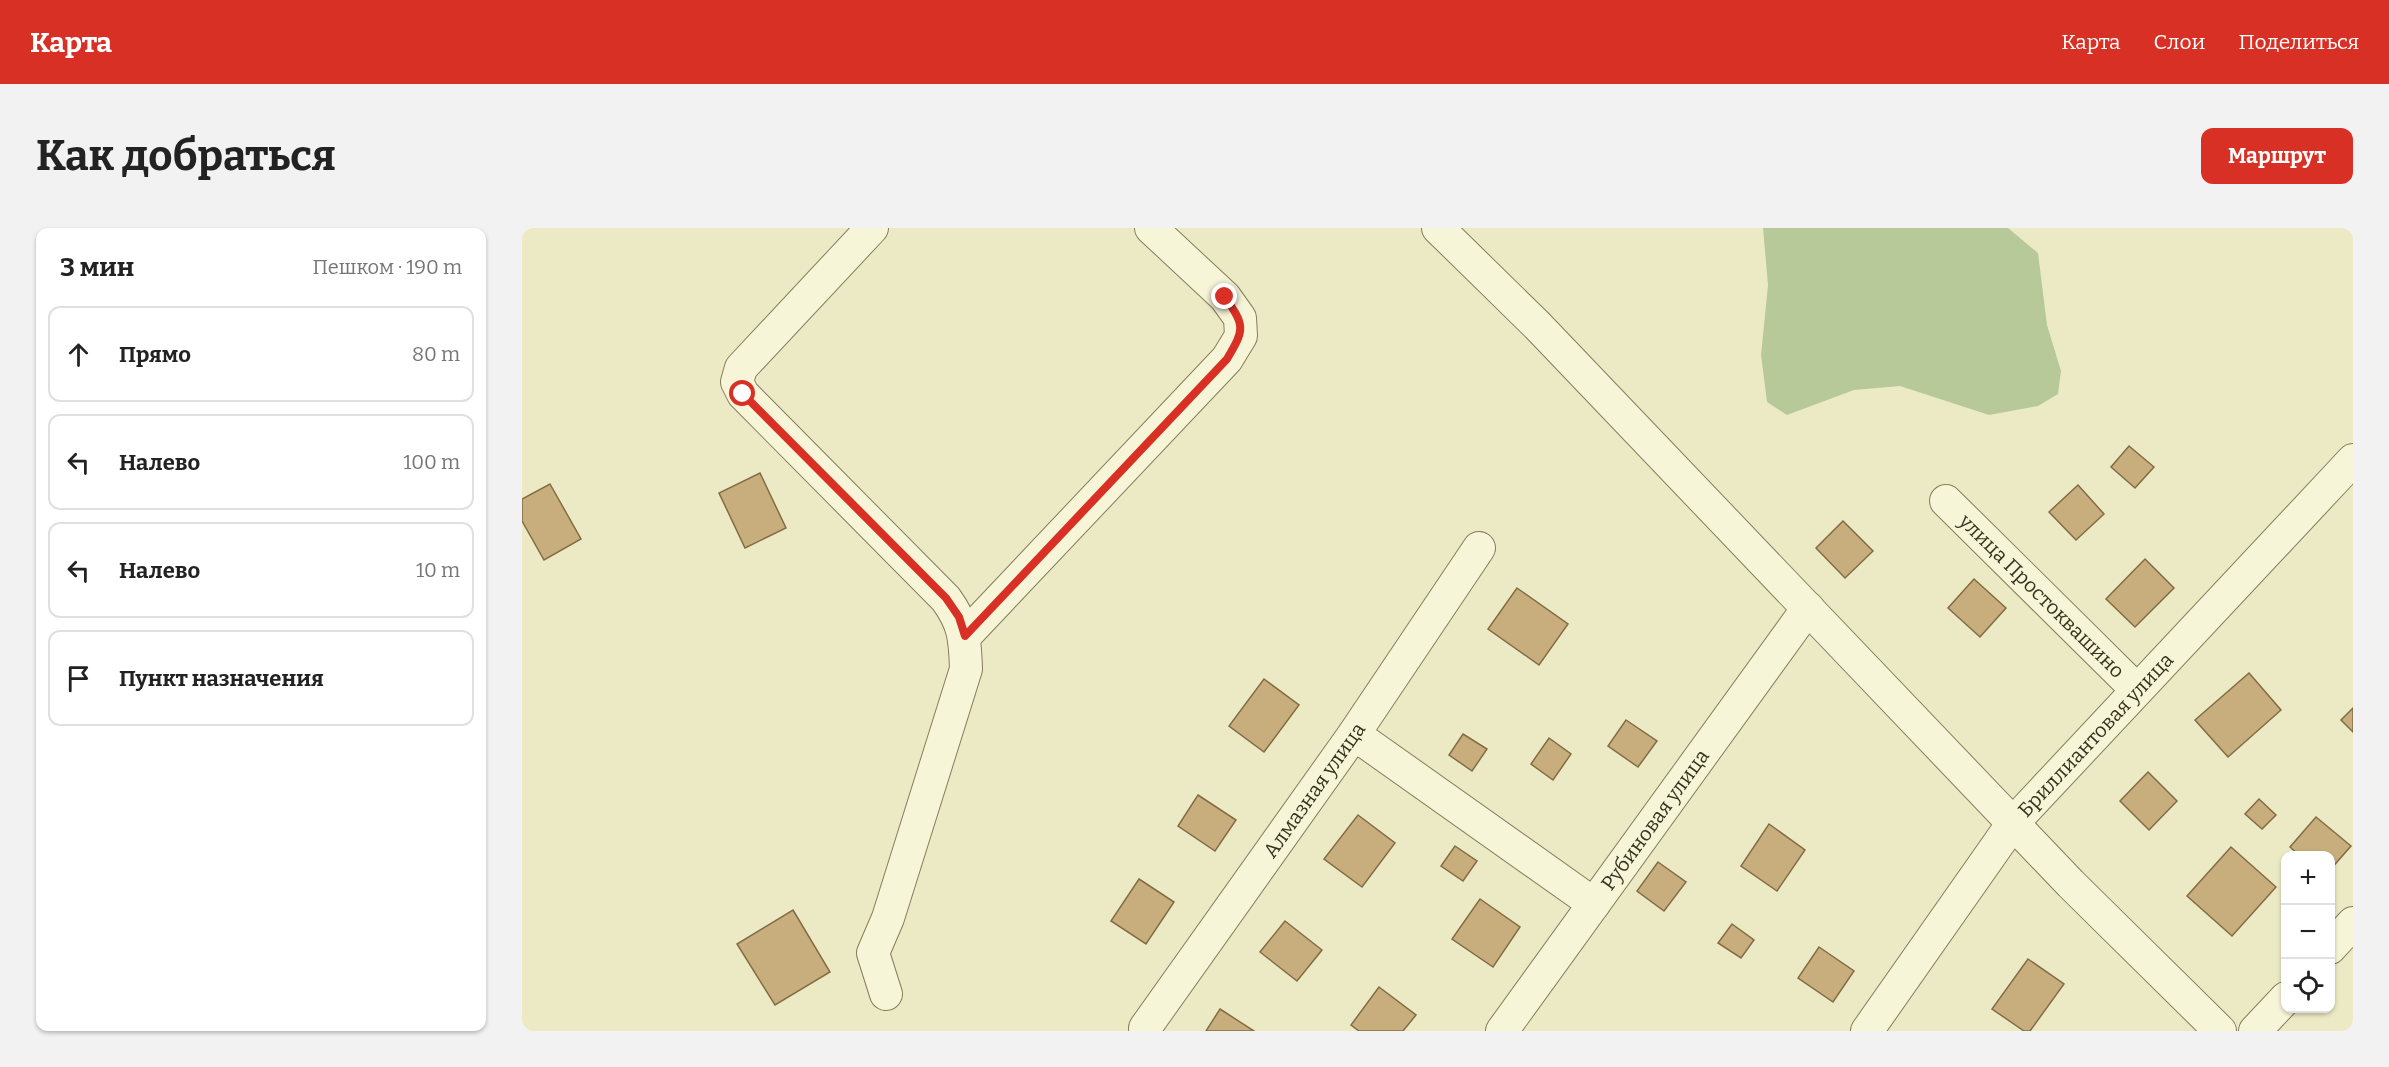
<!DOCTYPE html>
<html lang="ru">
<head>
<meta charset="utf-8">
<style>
  :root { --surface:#fff; --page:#f2f2f2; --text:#222; --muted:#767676; --line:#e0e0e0; --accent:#d93025 }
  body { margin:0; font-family:Bitter,serif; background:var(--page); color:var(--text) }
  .controls { position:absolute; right:18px; bottom:18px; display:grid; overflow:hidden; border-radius:12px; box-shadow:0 2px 4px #0004 }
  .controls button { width:54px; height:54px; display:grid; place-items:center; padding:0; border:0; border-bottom:2px solid var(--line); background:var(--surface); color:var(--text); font:30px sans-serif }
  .stop { position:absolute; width:18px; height:18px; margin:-14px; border:4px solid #d93025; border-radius:50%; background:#fff }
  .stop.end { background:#d93025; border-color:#fff; box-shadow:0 2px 6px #0008 }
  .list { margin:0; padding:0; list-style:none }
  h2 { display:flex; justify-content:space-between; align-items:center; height:78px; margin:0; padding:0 24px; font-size:26px }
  h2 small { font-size:20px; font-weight:400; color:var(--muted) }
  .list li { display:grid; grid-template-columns:39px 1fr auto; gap:18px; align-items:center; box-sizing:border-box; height:96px; margin:0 12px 12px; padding:0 12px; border:2px solid var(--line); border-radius:12px }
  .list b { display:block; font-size:22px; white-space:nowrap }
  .list em { font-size:20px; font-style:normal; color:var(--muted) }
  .icon { flex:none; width:33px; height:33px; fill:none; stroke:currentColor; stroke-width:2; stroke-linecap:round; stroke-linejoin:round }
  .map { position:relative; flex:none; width:1831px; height:803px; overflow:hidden; border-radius:12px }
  header { display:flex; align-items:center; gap:36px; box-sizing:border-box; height:84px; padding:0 30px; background:var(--accent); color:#fff }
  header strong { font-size:28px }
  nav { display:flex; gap:33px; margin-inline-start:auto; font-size:21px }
  .intro { display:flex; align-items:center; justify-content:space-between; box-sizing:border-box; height:144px; padding:0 36px }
  h1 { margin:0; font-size:42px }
  .button { padding:15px 27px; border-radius:12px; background:var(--accent); color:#fff; font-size:21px; font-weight:700 }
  main { display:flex; gap:36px; padding:0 36px }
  aside { flex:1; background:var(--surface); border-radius:12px; box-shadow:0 2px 4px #0004 }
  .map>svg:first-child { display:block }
  .green { fill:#b8c999 }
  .building { fill:#c8ae7c; stroke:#836c43; stroke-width:1.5 }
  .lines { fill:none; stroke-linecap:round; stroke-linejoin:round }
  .minor-casing { stroke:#867c5c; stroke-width:34 }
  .minor { stroke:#f7f5d7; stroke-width:32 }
  .route { stroke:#d93025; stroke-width:8 }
  .labels { text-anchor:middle; stroke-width:5; stroke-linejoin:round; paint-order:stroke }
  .street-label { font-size:20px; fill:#36301f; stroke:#f4f2d4 }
</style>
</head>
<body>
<header>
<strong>Карта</strong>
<nav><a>Карта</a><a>Слои</a><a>Поделиться</a></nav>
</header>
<div class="intro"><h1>Как добраться</h1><a class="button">Маршрут</a></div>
<main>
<aside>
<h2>3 мин<small>Пешком · 190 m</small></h2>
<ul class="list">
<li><svg class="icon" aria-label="ahead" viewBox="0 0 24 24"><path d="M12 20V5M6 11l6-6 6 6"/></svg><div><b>Прямо</b></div><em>80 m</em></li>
<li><svg class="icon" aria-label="left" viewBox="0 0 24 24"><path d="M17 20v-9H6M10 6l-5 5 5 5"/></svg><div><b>Налево</b></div><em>100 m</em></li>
<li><svg class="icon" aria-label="left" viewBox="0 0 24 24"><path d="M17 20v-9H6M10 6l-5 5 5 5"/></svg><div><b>Налево</b></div><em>10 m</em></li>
<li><svg class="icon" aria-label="arrive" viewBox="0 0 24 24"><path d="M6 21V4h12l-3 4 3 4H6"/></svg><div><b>Пункт назначения</b></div></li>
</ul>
</aside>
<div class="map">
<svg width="1831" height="803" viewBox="0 0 1831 803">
  <rect width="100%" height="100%" fill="#eceac5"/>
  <!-- green -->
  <polygon class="green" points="1241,0 1486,0 1516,25 1525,97 1539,143 1536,166 1516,178 1467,187 1378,158 1332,162 1265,187 1245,174 1239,127 1246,57"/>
  <!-- building -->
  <g class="building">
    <polygon points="1607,218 1632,239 1613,260 1589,239"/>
    <polygon points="238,245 264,300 223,320 197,265"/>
    <polygon points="28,256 59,311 22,332 0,293 0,271"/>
    <polygon points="1556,257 1582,286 1554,312 1527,284"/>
    <polygon points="1321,293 1351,323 1323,350 1294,320"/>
    <polygon points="1623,331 1652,360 1613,399 1584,371"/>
    <polygon points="1452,351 1484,380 1458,409 1426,380"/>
    <polygon points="995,360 1046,396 1017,437 966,401"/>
    <polygon points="1727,445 1759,482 1706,529 1673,492"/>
    <polygon points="742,451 777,477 742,524 707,498"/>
    <polygon points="1831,480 1831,504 1819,492"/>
    <polygon points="1104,492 1135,513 1116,539 1086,518"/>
    <polygon points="941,506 965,521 950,543 927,527"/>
    <polygon points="1027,510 1049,526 1031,552 1009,536"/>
    <polygon points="1626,544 1655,573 1627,602 1598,573"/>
    <polygon points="676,567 714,592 693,623 656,598"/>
    <polygon points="1737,571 1754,587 1740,601 1723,586"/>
    <polygon points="836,587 873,615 840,659 802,631"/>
    <polygon points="1794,589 1829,618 1808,642 1808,628 1778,628 1768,619"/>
    <polygon points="1247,596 1283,622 1255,663 1219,638"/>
    <polygon points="933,618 955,633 941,653 919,638"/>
    <polygon points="1709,619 1754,659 1710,708 1665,668"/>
    <polygon points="1136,634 1164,654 1142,683 1115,663"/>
    <polygon points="617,651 652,674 624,716 589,693"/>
    <polygon points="958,671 998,699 971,739 930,711"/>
    <polygon points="271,682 308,744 253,777 215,716"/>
    <polygon points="763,693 800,722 775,753 738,724"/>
    <polygon points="1210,696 1232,712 1219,730 1196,715"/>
    <polygon points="1297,719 1332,743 1311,774 1276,750"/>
    <polygon points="1506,731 1542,756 1508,803 1502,803 1470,781"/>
    <polygon points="857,759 894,787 881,803 837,803 829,797"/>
    <polygon points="698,781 732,803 684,803"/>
  </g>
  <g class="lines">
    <!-- minor casing -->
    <g class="minor-casing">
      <g id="minor">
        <path d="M350 0 219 140 215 154 221 166 424 371C442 396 443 410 444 441L366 690 351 725 364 766"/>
        <polyline points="916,0 1016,98 1549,656 1698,803"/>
        <path id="s1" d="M1424 273 1615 462"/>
        <polyline points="443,408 705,131 719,108 718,90 703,69 629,0"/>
        <polyline points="832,506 1072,676"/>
        <polyline points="1808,720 1831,695"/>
        <path id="s2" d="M623 800 832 506 957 320"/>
        <path id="s3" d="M980 803 1286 380"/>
        <path id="s4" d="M1345 803 1491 595 1831 232"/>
        <polyline points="1733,803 1764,770"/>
      </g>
    </g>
    <!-- minor -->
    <use href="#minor" class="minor"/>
  </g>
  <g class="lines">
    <!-- route -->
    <path class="route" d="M221 166 424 370 437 389 443 408 705 131C723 101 723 98 703 69"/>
  </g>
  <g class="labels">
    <!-- street labels -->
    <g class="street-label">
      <text dy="7" stroke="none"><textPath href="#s1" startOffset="135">улица Простоквашино</textPath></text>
      <text dy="7" stroke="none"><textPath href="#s4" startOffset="375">Бриллиантовая улица</textPath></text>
      <text dy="7" stroke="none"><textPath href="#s2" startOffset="292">Алмазная улица</textPath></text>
      <text dy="7" stroke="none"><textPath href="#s3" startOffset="261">Рубиновая улица</textPath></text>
    </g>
  </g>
</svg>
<div class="controls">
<button>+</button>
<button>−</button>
<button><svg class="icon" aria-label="locate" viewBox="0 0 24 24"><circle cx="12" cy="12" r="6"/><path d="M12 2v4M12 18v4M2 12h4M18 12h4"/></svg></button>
</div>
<div class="stop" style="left:221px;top:166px"></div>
<div class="stop end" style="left:703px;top:69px"></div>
</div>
</main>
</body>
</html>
